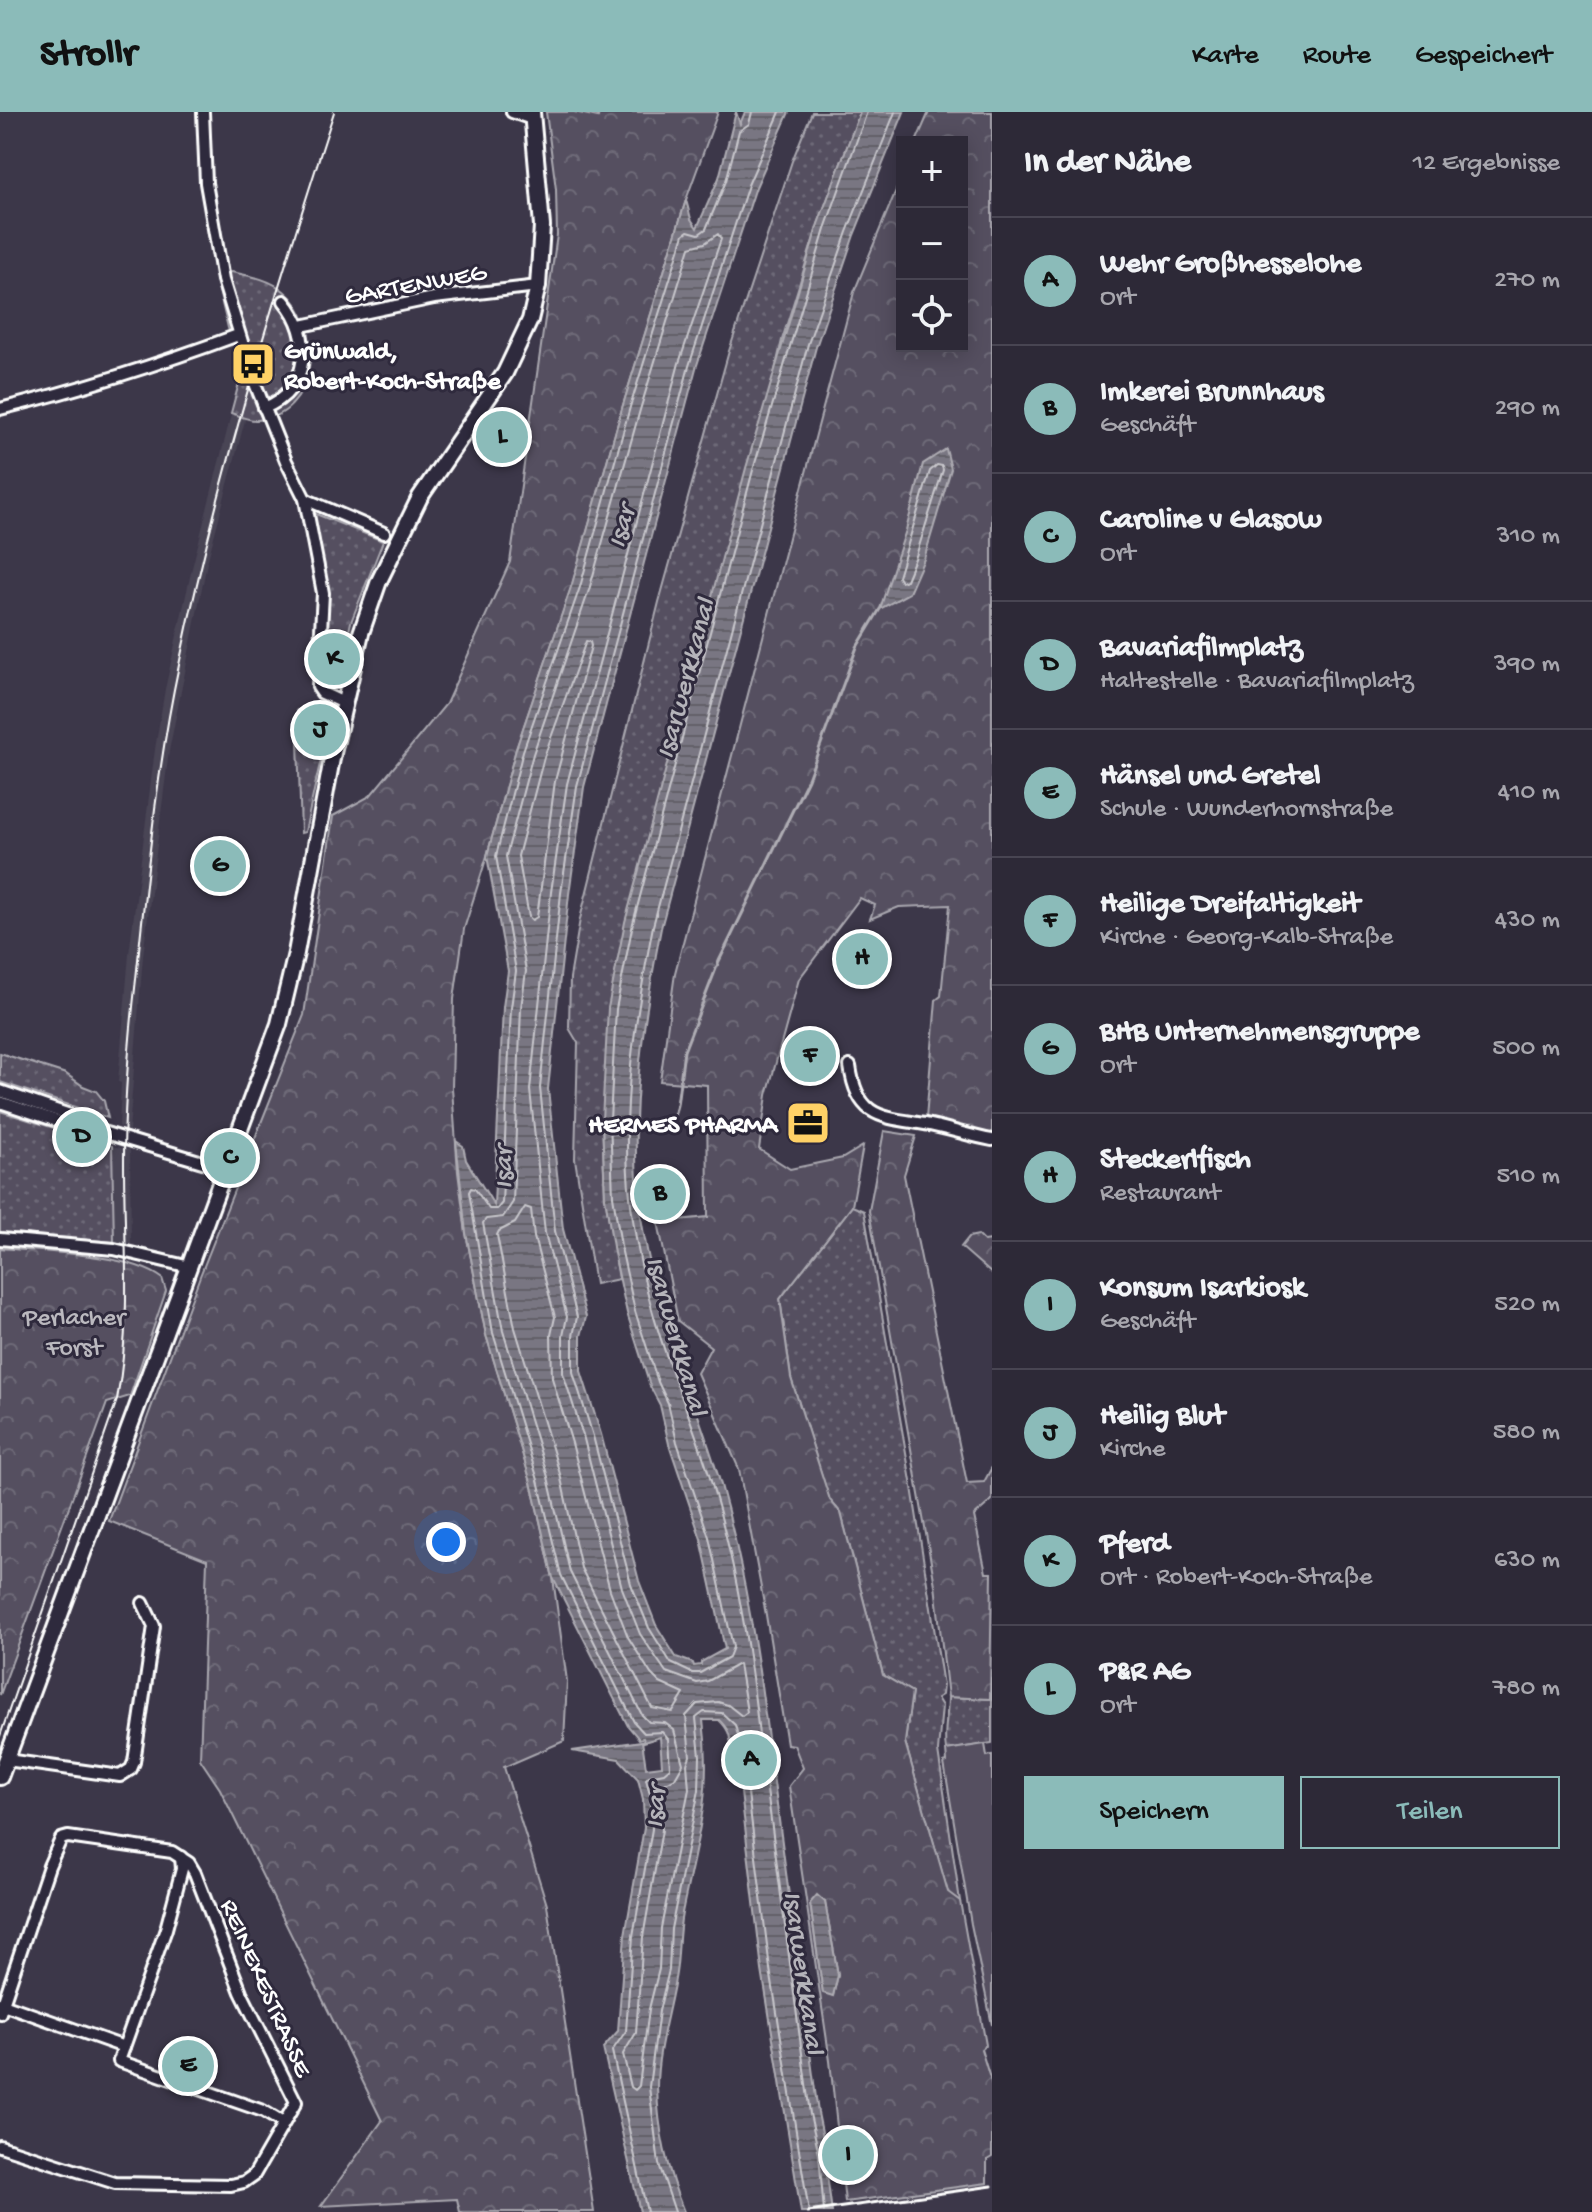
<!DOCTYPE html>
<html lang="de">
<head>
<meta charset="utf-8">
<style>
  :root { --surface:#2d2937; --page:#35313f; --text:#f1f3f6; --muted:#a7a6ad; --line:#484552; --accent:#8bbbb9 }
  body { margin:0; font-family:"Gochi Hand",sans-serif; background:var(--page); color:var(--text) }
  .controls { position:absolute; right:24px; top:24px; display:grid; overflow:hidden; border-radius:0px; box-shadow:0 4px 20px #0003 }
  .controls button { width:72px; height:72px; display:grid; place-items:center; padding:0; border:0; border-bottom:2px solid var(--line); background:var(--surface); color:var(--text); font:40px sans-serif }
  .you { position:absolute; left:446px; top:1430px; width:28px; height:28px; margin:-20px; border:6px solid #fff; border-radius:50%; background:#1a73e8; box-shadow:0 0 0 12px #1a73e833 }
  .badge { display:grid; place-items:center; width:52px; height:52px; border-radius:50%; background:var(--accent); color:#111; font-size:26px; font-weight:700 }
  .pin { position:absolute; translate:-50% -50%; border:4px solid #fff; box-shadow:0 2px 8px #0006 }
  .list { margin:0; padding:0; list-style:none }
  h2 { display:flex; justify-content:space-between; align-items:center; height:104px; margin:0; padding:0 32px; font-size:34px }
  h2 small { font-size:26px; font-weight:400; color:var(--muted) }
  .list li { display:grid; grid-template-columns:52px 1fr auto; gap:24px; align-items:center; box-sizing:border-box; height:128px; padding:0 32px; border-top:2px solid var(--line) }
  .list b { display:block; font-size:30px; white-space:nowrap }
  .list p { margin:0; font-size:26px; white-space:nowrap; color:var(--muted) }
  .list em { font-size:26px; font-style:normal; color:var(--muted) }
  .actions { display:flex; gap:16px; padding:24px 32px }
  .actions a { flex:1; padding:18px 0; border:2px solid var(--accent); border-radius:0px; text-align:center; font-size:28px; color:var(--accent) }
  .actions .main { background:var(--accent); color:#111 }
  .icon { flex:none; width:44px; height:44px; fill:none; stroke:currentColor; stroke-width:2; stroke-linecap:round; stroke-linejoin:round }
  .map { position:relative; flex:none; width:992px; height:2100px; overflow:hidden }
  header { display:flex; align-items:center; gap:48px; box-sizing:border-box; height:112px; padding:0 40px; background:var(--accent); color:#111 }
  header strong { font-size:38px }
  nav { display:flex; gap:44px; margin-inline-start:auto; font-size:28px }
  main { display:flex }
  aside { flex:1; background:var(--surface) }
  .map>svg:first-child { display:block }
  .built { fill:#494455 }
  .green { fill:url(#green-dots); stroke:#aaa8b0; stroke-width:2 }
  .forest { fill:url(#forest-crowns); stroke:#aaa8b0; stroke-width:2; fill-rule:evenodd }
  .pitch { fill:#555060; stroke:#aaa8b0; stroke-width:2 }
  .water { fill:url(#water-rules); stroke:#afadb4; stroke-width:2 }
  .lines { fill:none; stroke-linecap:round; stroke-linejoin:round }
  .shore { stroke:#c9c8cd; stroke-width:2 }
  .stream { stroke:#afadb4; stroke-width:3 }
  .street-casing { stroke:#fff; stroke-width:16 }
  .secondary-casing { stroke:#fff; stroke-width:20 }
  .street { stroke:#2f2a3d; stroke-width:10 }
  .secondary { stroke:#2f2a3d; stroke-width:14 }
  .tram { stroke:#fff; stroke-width:2 }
  .rail { stroke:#fff; stroke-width:3 }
  .labels { text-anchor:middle; stroke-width:6; stroke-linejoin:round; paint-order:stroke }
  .street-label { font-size:26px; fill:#fff; stroke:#2f2a3d }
  .poi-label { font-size:26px; font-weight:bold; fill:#fff; stroke:#2f2a3d; text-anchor:start }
  .park-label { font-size:26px; fill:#bbb9bf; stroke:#2f2a3d }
  .water-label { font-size:28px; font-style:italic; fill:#b5b4ba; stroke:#2f2a3d }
</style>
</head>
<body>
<header>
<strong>Strollr</strong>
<nav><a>Karte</a><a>Route</a><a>Gespeichert</a></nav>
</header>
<main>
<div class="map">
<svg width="992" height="2100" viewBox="0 0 992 2100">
  <defs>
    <pattern id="green-dots" width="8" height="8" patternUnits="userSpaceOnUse" patternTransform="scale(2)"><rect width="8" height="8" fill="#555060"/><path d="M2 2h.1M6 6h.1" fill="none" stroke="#6e6a78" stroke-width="1.8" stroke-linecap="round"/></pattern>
    <pattern id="forest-crowns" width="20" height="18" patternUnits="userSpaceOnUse" patternTransform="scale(2)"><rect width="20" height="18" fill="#555060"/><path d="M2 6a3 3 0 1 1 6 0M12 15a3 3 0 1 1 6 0" fill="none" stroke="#6e6a78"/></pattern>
    <pattern id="water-rules" width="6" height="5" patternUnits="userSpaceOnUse" patternTransform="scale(2)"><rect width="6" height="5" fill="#797682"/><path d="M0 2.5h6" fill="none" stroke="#626167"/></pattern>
  </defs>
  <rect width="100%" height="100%" fill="#3c3749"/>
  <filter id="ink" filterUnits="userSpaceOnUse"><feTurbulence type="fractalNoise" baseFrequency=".0125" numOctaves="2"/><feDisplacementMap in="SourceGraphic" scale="16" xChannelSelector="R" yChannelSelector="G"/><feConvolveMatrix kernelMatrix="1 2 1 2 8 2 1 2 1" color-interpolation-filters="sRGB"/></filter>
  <g filter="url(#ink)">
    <!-- built -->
    <g class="built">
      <polygon points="243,256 252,282 207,451 169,639 143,844 129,1019 119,1014 121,971 118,970 129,842 155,637 165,577 192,456"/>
      <polygon points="0,995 112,1031 112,1034 130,1038 131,1131 114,1130 113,1149 0,1136"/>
    </g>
    <!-- green -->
    <g class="green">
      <polygon points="812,0 860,0 818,112 782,228 602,1008 605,1085 619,1167 595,1172 575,1047 578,931 569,916 570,866 580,807 659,490 729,239 792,49"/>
      <path d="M232 160C251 164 269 167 284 179 327 212 317 309 255 308 247 308 238 303 231 301L243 256 228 216 215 162Z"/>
      <polygon points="311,400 383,429 351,510 338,568 333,571 327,567 326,562 327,478"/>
      <polygon points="315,593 327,602 329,610 305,720 301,721 297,598"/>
      <polygon points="0,941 66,962 83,974 96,979 104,989 108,1006 0,970"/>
      <polygon points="0,999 112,1034 114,1130 0,1120"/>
      <polygon points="852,1094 864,1099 912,1375 943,1573 942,1583 937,1586 942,1594 938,1639 960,1789 948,1781 905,1630 912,1580 883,1563 841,1401 830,1389 791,1266 780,1187"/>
      <path d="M992 1566V1631L946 1638C943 1620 948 1604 948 1585L990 1587Z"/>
    </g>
    <!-- forest -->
    <g class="forest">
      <polygon points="546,0 574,0 598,5 599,0 718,0 686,88 623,293 572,473 516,637 487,744 464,817 454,887 452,976 458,1060 466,1121 486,1223 531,1370 553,1466 567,1569 564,1629 504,1655 547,1793 594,2100 460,2100 457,2087 321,2094 382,2009 220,1677 200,1647 207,1448 109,1409 200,1164 304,903 333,704 370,684 446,592 510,450 557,123 556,77"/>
      <path d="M929 0H992V1023L926 1006 936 888 941 884 950 793 899 795 870 807 875 793 860 786 799 867 767 983 759 1037 790 1057 843 1046 863 1034 852 1094 780 1187 791 1266 830 1388 841 1401 883 1563 912 1580 905 1630 948 1780 960 1789 986 1933 981 1937 992 1973V2045L987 2048V2071L845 2090 830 1949 789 1674 803 1656 794 1633 787 1632 766 1503 739 1357 697 1261 711 1235 678 1209 658 1110 708 1105 707 973 660 969 675 861 819 311 854 180 902 64V234H962V30H916ZM825 1790 838 1863 833 1884 823 1880 810 1791Z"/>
      <polygon points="884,1019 916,1024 904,1063 967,1371 984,1370 992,1355 992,1388 974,1404 986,1461 992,1461 990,1587 948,1585 935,1473 869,1099"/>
      <polygon points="978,1123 984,1129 992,1128 992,1162 961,1135 969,1125"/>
      <path d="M0 1136C43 1140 128 1141 162 1166L166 1179 130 1284 107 1291 0 1583Z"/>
    </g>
    <!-- pitch -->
    <polygon class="pitch" points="985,1632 987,1644 992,1643 992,1913 971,1812 944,1651 947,1650 946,1638"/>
    <!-- water -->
    <g class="water">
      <path d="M736 0 740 12 745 0H789L756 75 696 256 584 675 569 782 548 977 563 1117 586 1205 581 1224V1259L601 1322 639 1469 656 1513 676 1545 693 1551 694 1554 701 1553V1550L725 1537 701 1427 669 1332 660 1293 650 1274 627 1201 614 1141 605 1085 602 1008 608 896 625 810 746 356 818 112 860 0H904L854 123 816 235 661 816C644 904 630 992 638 1081 648 1184 692 1276 721 1373 746 1462 759 1551 770 1642L737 1648C726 1631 736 1624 719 1608H703C713 1683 696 1730 682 1801 678 1822 679 1842 676 1861 670 1899 657 1937 657 1975 658 2017 668 2061 684 2100H640L603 1936 618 1919 625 1823 644 1716 643 1687 638 1667 619 1647 572 1639 642 1629 646 1656 662 1654 660 1625 644 1630 643 1626 639 1627 628 1614 553 1466 531 1370 486 1223 466 1121 456 1029 463 1034 466 1048 494 1093 503 895 508 859 487 744 516 637 572 472 623 293 686 88 691 107 697 116 719 66Z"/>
      <polygon points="946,337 951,357 924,447 909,481 880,497 906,418 923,352"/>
      <polygon points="771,1648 818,2001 827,2044 825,2048 832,2100 801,2100 762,1858 738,1655"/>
      <polygon points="817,1783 825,1790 838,1863 833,1884 823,1881 810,1791"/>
    </g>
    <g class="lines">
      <!-- shore -->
      <g class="shore">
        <polyline points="780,0 748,73 689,254 577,674 561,781 540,976 555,1119 577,1205 573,1224 573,1260 593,1324 631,1472 649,1516 671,1551 692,1561 700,1561 729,1545 733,1535 709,1425 677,1330 668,1291 658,1270 635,1199 622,1140 613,1084 610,1008 616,897 633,811 753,358 826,114 867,0"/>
        <polygon points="718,122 721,127 679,251 567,672 551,780 530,978 545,1121 567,1205 563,1224 563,1261 584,1327 622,1476 640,1522 666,1560 697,1571 708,1569 739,1552 747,1600 742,1604 728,1593 718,1590 697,1592 686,1604 690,1644 687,1652 689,1677 661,1816 659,1857 649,1897 639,1974 635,1978 631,1975 623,1942 636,1921 643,1825 662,1718 659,1675 675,1666 683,1652 674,1618 665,1611 649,1610 642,1603 570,1460 548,1365 503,1219 483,1111 486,1107 503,1105 513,1090 521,896 526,859 506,744 533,642 589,478 640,298 690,135 705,131"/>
        <polygon points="937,353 942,354 943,358 916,444 906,468 901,470 898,465 930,359"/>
        <polygon points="586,529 590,530 591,534 555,669 537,805 532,808 529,805 518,744 544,645"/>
        <polygon points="525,1095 531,1097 534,1125 555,1205 551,1223 552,1266 572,1331 610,1478 628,1525 651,1562 660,1571 684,1582 673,1600 652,1596 581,1456 560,1362 515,1216 497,1123 499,1119 515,1111"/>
        <polyline points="647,2100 612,1939 626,1919 633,1824 652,1717 651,1686 646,1667 649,1664 664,1661 670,1656 668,1627 662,1620 644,1621 634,1610 561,1463 538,1368 493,1221 469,1080 471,1076 475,1077 489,1097 497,1097 502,1091 511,896 516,859 496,744 523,639 580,475 630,295 684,122 688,119 699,122 706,117 726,69 739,19 749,12 752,0"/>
        <path d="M675 2100 659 2052 649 1975 659 1899 669 1858 671 1817 699 1678 700 1644 696 1606 704 1600 722 1601 735 1613 742 1638 754 1637 760 1632C751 1545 738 1460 713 1376 695 1312 665 1251 649 1186 640 1153 634 1118 630 1085 620 994 636 903 653 814L808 232 847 120 895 0"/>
        <polyline points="809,2100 770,1857 747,1673 747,1662 761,1660 765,1663 810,2002 819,2042 824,2100"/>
      </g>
      <!-- stream -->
      <polyline class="stream" points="671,1015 677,993 684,939 719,849 808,667 857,535 880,497"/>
      <!-- street casing -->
      <g class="street-casing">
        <g id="street">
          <polyline points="203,0 206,71 223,168 254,269 286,349 305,387 323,481 318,575 322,581 344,591"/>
          <polyline points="512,0 532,7"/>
          <polyline points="301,214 434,186 538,174"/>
          <path d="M264 296C311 278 313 223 284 189"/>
          <path d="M0 297C81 277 160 252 238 223"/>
          <polyline points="305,387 384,421"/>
          <path d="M850 954C857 1006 881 1005 925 1012 947 1016 970 1024 992 1028"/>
          <polyline points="0,979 70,1003 79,1013"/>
          <polyline points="0,990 66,1012 79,1013 226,1057"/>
          <polyline points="0,1127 114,1137 190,1155"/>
          <polyline points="7,1648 120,1664 131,1657 134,1650 154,1514 143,1491"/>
          <polyline points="181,1745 182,1757 166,1817 119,1949 263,1999 283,2011"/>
          <polyline points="0,1891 124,1935"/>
          <polyline points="0,1901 49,1754 61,1727 68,1725 172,1740 189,1751 195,1761 241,1880 296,1990 254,2063 244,2070 231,2073 115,2071 0,2034"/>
        </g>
      </g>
      <!-- secondary casing -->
      <g class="secondary-casing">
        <polyline id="secondary" points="0,1665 279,912 296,841 333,641 361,521 379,469 420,385 505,261 530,208 538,174 542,114 532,0"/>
      </g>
      <!-- street -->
      <use href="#street" class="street"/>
      <!-- secondary -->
      <use href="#secondary" class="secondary"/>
      <!-- tram -->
      <path class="tram" d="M0 1624 117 1288C132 1206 124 1133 124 1051 124 990 129 928 136 867 147 762 157 656 179 553 218 365 275 182 334 0"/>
      <!-- rail -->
      <polyline class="rail" points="808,2100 992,2074"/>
    </g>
  </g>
  <!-- icons -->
  <defs>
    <g id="bus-square" transform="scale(2.3)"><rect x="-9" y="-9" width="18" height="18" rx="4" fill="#ffd166" stroke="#2f2a3d"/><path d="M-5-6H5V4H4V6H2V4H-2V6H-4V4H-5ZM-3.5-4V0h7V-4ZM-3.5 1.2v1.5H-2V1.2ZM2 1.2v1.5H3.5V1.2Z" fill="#111"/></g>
    <g id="office-square" transform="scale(2.3)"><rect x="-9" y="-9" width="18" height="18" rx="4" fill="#ffd166" stroke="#2f2a3d"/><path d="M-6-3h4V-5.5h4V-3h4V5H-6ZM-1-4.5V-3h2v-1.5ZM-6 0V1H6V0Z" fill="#111"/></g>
  </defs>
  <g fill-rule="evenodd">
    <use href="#bus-square" x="253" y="252"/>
    <use href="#office-square" x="808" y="1011"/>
  </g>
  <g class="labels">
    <!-- street labels -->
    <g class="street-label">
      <text transform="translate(415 170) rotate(-10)" y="9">GARTENWEG</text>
      <text transform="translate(268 1875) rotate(66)" y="9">REINEKESTRASSE</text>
    </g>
    <!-- poi labels -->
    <g class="poi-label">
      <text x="284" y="246">Grünwald,<tspan x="284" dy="30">Robert-Koch-Straße</tspan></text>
      <text x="777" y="1020" text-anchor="end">HERMES PHARMA</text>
    </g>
    <!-- park labels -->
    <g class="park-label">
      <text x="74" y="1212">Perlacher<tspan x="74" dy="30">Forst</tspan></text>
    </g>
    <!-- water labels -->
    <g class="water-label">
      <text transform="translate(619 414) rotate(-75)" y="10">Isar</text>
      <text transform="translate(683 566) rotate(-75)" y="10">Isarwerkkanal</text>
      <text transform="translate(501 1056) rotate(-91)" y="10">Isar</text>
      <text transform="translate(679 1223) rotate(74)" y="10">Isarwerkkanal</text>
      <text transform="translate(653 1695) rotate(-87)" y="10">Isar</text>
      <text transform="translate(806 1860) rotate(82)" y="10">Isarwerkkanal</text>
    </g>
  </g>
</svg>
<div class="controls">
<button>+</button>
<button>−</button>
<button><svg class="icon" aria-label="locate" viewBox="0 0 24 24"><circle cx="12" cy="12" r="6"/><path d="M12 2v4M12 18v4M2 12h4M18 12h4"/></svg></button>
</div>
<div class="you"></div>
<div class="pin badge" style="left:751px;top:1648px">A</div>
<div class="pin badge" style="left:660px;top:1082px">B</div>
<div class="pin badge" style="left:230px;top:1046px">C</div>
<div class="pin badge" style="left:82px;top:1025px">D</div>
<div class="pin badge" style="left:188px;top:1954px">E</div>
<div class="pin badge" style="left:810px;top:944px">F</div>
<div class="pin badge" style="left:220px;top:754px">G</div>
<div class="pin badge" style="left:862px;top:847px">H</div>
<div class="pin badge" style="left:848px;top:2043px">I</div>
<div class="pin badge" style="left:320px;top:618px">J</div>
<div class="pin badge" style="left:334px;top:547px">K</div>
<div class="pin badge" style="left:502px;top:325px">L</div>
</div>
<aside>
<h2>In der Nähe<small>12 Ergebnisse</small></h2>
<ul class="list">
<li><span class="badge">A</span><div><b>Wehr Großhesselohe</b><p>Ort</p></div><em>270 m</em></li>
<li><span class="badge">B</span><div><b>Imkerei Brunnhaus</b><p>Geschäft</p></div><em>290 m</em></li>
<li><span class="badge">C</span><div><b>Caroline v Glasow</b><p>Ort</p></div><em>310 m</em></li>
<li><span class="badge">D</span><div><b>Bavariafilmplatz</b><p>Haltestelle · Bavariafilmplatz</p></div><em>390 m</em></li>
<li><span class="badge">E</span><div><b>Hänsel und Gretel</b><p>Schule · Wunderhornstraße</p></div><em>410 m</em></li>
<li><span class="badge">F</span><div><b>Heilige Dreifaltigkeit</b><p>Kirche · Georg-Kalb-Straße</p></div><em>430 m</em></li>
<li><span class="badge">G</span><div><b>BHB Unternehmensgruppe</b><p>Ort</p></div><em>500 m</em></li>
<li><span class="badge">H</span><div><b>Steckerlfisch</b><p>Restaurant</p></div><em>510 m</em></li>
<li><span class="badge">I</span><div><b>Konsum Isarkiosk</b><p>Geschäft</p></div><em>520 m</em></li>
<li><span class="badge">J</span><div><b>Heilig Blut</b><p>Kirche</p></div><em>580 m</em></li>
<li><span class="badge">K</span><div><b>Pferd</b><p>Ort · Robert-Koch-Straße</p></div><em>630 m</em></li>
<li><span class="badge">L</span><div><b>P&amp;R AG</b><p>Ort</p></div><em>780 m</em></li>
</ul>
<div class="actions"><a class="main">Speichern</a><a>Teilen</a></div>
</aside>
</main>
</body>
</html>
